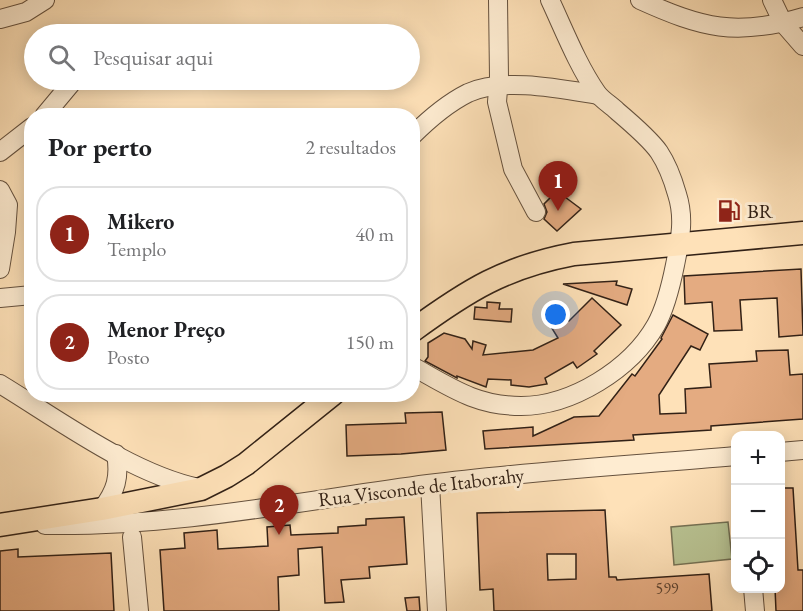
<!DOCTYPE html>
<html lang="pt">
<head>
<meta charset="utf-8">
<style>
  :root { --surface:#fff; --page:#f2f2f2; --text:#202124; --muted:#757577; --line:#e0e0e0; --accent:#8f2418 }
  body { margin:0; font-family:"EB Garamond",serif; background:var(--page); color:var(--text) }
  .controls { position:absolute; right:18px; bottom:18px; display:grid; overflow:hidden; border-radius:12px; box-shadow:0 3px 15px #0003 }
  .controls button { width:54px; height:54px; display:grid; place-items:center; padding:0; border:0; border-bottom:2px solid var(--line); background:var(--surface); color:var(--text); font:30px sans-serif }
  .you { position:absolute; left:556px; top:315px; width:21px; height:21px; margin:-15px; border:4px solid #fff; border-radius:50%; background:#1a73e8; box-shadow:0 0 0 9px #1a73e833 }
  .badge { display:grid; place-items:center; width:39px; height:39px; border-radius:50%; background:var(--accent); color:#fff; font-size:20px; font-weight:700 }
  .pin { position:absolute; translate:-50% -50px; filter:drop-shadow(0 2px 3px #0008) }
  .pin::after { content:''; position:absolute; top:32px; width:21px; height:18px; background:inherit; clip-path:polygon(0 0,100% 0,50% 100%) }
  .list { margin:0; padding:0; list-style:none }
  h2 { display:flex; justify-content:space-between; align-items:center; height:78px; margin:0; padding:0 24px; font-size:26px }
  h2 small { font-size:20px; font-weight:400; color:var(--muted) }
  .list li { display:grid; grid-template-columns:39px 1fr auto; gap:18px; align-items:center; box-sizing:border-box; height:96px; margin:0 12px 12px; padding:0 12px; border:2px solid var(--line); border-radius:24px }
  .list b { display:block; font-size:22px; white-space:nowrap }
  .list p { margin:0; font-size:20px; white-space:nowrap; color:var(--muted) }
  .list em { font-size:20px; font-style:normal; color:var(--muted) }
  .icon { flex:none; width:33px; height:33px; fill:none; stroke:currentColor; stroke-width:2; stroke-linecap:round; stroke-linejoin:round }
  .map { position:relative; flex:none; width:803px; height:611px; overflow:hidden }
  .search { position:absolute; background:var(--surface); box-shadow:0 3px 15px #0003; left:24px; top:24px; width:396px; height:66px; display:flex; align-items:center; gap:15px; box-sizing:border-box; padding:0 21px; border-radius:33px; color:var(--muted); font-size:22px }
  .panel { position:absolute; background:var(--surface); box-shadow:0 3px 15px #0003; left:24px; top:108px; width:396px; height:294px; border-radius:24px }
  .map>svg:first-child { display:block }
  .green { fill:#b9c494; stroke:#767255; stroke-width:1.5 }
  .building { fill:#e4ab81; stroke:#322116; stroke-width:1.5; fill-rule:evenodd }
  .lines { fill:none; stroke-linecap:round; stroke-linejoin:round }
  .minor-casing { stroke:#65513e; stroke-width:20 }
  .major-casing { stroke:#322116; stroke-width:25 }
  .minor { stroke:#feecd1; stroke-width:18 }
  .major { stroke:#fee1b8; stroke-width:22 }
  .labels { text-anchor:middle; stroke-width:6; stroke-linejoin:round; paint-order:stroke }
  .number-label { font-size:16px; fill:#5e4431 }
  .poi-label { font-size:20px; fill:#322116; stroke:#feecd1; text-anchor:start }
  .street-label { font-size:20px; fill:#322116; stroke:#feecd1 }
</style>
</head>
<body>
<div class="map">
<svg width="803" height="611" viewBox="0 0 803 611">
  <rect width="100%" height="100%" fill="#fee1b8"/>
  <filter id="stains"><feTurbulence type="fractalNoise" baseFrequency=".00333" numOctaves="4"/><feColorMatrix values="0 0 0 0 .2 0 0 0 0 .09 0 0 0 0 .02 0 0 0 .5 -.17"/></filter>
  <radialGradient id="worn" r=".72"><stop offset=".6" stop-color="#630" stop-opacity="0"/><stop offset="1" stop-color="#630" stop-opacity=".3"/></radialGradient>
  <!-- green -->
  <polygon class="green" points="728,522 732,559 674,565 671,527"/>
  <!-- building -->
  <g class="building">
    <polygon points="557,191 581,209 557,231 544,219 547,212 544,204"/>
    <polygon points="801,269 803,335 779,337 777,298 740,300 742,330 714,331 712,302 685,304 684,276"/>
    <polygon points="617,281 616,285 632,289 627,305 563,284"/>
    <polygon points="592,298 621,325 594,351 597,354 577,368 573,362 545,378 547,384 529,387 511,385 511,380 488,379 486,387 457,376 457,378 425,361 428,357 428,343 444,333 465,339 472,349 473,341 486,345 483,355 533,350 558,338 548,322 561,312 569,321"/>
    <polygon points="487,302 500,303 499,309 512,309 511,322 474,319 475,307 487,308"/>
    <polygon points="673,315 708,334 700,350 691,346 659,395 660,414 686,413 685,389 711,387 709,364 757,361 756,351 788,350 790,375 803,374 803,419 711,426 711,430 633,435 634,440 485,449 483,431 533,427 533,436 574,417 599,416 632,374 635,376 662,339 661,338"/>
    <polygon points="442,412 446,450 401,454 347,456 346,425 406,423 405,413"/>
    <polygon points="780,488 793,488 798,570 803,570 803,611 776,611 775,588 780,588"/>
    <path d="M605 510 609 577H616L617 580 709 574 712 611H494L493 589 480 590 477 513ZM547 554H576V579L548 580Z"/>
    <polygon points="404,517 407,564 369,567 370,578 341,580 344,602 325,603 322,547 298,549 299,575 278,577 279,611 164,611 160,550 185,548 184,533 217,530 218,549 268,546 267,527 290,525 291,535 338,533 338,527 366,525 366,519"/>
    <polygon points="18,549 18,557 111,553 114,611 0,611 0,551"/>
    <polygon points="419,597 420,611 407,611 405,598"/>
  </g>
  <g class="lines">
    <!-- minor casing -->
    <g class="minor-casing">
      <g id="minor">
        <polyline points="498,0 499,77 497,102 513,169 536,212"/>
        <path d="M640 0C702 28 736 37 803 17"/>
        <polyline points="772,0 783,23 803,46"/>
        <polyline points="0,19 26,12 45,0"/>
        <polyline points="44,116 74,80"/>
        <path d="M412 136C429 119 446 104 468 93 503 77 561 89 598 95"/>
        <polyline points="0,152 32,127"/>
        <polyline points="0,190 8,205 6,232 0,269"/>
        <polyline points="0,298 32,295"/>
        <path d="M412 366C450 387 476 406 521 406 572 406 631 369 656 325 666 307 671 285 675 265 680 240 685 219 677 194 673 180 667 164 659 152 650 139 630 122 617 111 611 105 602 100 597 93 578 66 564 30 550 0"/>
        <path d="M0 384C59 420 132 474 199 488"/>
        <polyline points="780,452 803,450"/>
        <polyline points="430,484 437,611"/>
        <path d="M102 509C116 491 120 477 116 454"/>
        <path d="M45 525C175 527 301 501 428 484 530 471 633 465 736 456"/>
        <polyline points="132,537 139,611"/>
        <polyline points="753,588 755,611"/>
      </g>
    </g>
    <!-- major casing -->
    <g class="major-casing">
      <g id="major">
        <path d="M412 331C468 290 505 267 574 254L803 233"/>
        <polyline points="0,525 102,509 201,489 227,476 246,464 333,394"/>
      </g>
    </g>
    <!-- minor -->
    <use href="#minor" class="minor"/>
    <!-- major -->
    <use href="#major" class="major"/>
  </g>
  <!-- icons -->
  <defs>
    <g id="fuel-bare" transform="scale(1.8)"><path d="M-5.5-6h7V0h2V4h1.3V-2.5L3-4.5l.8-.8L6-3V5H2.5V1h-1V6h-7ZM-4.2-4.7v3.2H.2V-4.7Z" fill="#8f2418" stroke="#feecd1" stroke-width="2.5" paint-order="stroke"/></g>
  </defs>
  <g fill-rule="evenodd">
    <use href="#fuel-bare" x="729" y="211"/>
  </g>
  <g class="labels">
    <!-- number labels -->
    <g class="number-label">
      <text x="667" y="594">599</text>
    </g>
    <!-- poi labels -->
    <g class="poi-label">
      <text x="747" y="218">BR</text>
    </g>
    <!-- street labels -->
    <g class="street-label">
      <text transform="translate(421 487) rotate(-7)" y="7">Rua Visconde de Itaborahy</text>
    </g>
  </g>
  <rect width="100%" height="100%" filter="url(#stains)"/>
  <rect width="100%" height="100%" fill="url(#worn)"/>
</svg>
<div class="controls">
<button>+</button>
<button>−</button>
<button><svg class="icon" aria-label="locate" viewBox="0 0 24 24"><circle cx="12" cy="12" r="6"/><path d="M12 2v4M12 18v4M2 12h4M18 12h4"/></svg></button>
</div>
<div class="you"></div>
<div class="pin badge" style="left:558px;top:211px">1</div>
<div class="pin badge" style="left:279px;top:535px">2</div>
<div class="search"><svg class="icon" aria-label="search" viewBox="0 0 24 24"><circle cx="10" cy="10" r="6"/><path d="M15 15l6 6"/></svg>Pesquisar aqui</div>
<section class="panel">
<h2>Por perto<small>2 resultados</small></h2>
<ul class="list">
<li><span class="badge">1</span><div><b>Mikero</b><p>Templo</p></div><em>40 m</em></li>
<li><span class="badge">2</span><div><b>Menor Preço</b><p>Posto</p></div><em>150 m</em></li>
</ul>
</section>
</div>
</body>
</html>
